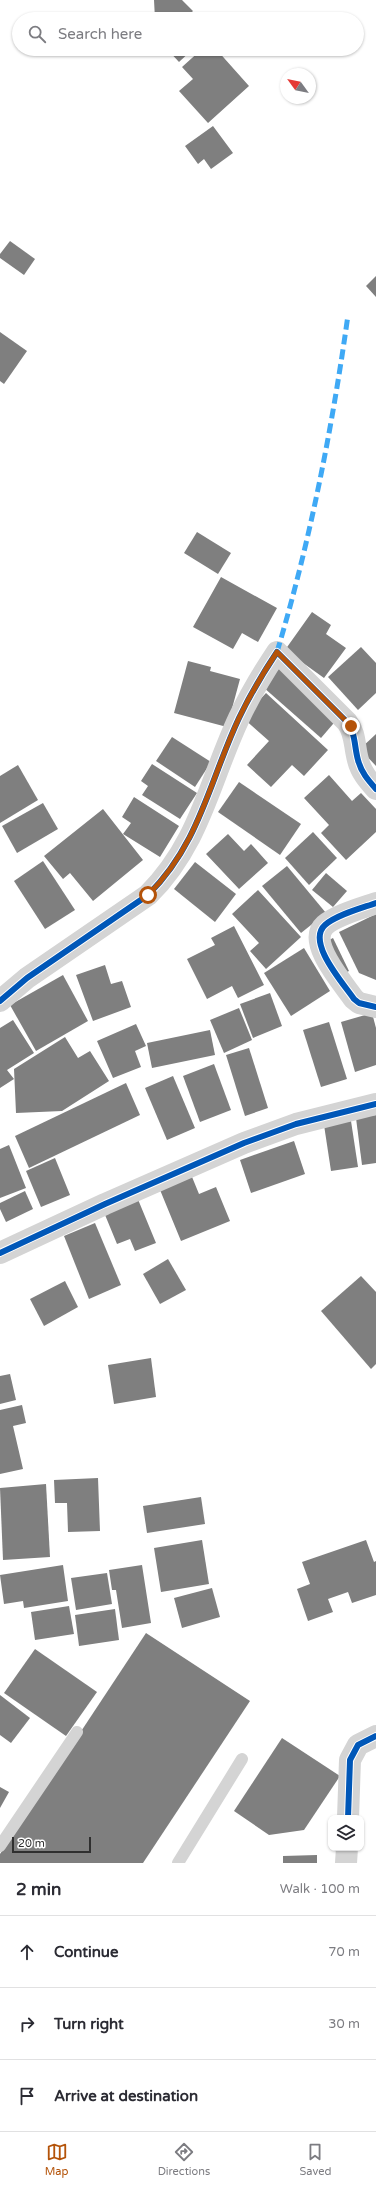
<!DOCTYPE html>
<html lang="en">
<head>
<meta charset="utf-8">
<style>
  :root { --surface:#fff; --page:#f7f7f7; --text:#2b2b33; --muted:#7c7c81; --line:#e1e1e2; --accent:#b45309 }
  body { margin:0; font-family:"Varela Round",sans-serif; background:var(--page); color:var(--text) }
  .controls { position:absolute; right:12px; bottom:12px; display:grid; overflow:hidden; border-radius:8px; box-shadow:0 1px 3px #0004 }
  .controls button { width:36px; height:36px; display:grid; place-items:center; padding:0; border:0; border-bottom:1px solid var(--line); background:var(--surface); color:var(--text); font:20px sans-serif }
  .compass { position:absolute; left:280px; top:68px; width:36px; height:36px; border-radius:50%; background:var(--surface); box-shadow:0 1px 3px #0004; rotate:303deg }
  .scale { position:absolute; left:12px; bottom:10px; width:79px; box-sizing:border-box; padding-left:4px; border:2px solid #2f2f2f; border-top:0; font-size:11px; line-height:14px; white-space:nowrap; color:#2f2f2f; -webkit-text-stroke:3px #fff; paint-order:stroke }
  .stop { position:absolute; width:12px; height:12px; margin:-9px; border:3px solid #b45309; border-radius:50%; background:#fff }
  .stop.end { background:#b45309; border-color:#fff; box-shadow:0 1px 4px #0008 }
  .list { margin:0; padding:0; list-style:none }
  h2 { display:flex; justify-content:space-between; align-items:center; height:52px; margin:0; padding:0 16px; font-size:17px }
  h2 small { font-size:13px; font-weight:400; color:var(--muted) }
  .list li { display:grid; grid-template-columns:26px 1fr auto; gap:12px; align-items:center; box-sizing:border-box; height:72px; padding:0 16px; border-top:1px solid var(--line) }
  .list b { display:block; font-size:15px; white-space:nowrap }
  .list em { font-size:13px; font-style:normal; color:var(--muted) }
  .icon { flex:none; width:22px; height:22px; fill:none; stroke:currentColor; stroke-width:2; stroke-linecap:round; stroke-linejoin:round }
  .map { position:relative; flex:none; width:376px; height:1863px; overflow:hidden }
  .search { position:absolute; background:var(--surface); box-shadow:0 1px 3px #0004; left:12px; right:12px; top:12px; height:44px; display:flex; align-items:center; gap:10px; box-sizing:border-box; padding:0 14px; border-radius:22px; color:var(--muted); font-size:15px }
  .sheet { height:268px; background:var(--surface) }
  nav { display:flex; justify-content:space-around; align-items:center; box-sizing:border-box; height:56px; border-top:1px solid var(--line); background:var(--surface); font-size:11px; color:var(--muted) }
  nav a { display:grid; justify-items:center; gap:2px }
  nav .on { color:var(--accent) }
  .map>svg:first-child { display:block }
  .building { fill:#7f7f7f }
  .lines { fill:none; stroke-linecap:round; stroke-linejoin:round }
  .service { stroke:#d4d4d4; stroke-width:12 }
  .minor { stroke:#d4d4d4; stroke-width:22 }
  .quiet { stroke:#3fa9f5; stroke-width:5; stroke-dasharray:10 5; stroke-linecap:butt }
  .cycleway-casing { stroke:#fff; stroke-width:8 }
  .cycleway { stroke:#0057b8; stroke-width:6 }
  .route { stroke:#b45309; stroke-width:5 }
</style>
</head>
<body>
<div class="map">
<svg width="376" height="1863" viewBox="0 0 376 1863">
  <rect width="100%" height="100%" fill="#fff"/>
  <!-- building -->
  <g class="building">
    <polygon points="154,0 182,0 193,11 189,15 192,19 155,19"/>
    <polygon points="167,49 193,49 179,62"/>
    <polygon points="202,49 216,49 249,86 208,123 179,91 193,79 182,67"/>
    <polygon points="213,126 233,153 211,169 204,159 198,164 185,146"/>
    <polygon points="10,241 35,259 24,275 0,258 0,254"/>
    <polygon points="376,276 376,297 366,286"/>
    <polygon points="0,332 27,351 4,384 0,381"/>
    <polygon points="197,532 231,553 218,574 184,553"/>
    <polygon points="221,577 277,608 258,642 242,633 233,649 193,627"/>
    <polygon points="312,612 331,625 326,634 346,648 324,678 285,650"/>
    <polygon points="361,647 376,663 376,693 358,710 328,677"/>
    <polygon points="188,661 211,667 210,671 240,679 227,727 174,713"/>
    <polygon points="281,666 339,717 321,738 263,687"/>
    <polygon points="266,693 328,750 304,776 292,765 271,787 247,765 269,741 243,718"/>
    <polygon points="376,734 376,766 360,749"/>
    <polygon points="172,737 211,762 195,787 156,761"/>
    <polygon points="152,764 197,793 180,819 142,795 148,786 141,781"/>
    <polygon points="18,765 38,800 0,823 0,776"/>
    <polygon points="329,775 352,801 361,793 376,809 376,832 346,860 321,833 329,825 304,798"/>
    <polygon points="239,782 301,824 280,855 218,812"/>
    <polygon points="134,797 179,826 160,857 123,834 131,823 122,817"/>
    <polygon points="43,803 58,829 17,853 2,826"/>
    <polygon points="103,809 143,860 93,901 70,873 63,879 44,856"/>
    <polygon points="313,832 337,858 309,885 285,858"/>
    <polygon points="228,834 244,851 251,844 268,863 239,889 206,854"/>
    <polygon points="43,861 75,910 45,929 14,881"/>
    <polygon points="195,862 236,894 215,922 174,889"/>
    <polygon points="287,866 326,913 301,933 262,886"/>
    <polygon points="326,873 347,891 333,907 312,890"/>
    <polygon points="258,890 301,937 266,969 250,951 259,943 232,914"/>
    <polygon points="376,914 376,980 359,973 339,932"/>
    <polygon points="234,926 264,985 238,998 232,986 207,999 187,959 215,945 211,938"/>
    <polygon points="333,938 349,971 339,976 323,943"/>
    <polygon points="304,948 330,991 291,1016 264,973"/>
    <polygon points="105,965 111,984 122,981 131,1007 93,1021 76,975"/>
    <polygon points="63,975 88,1021 36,1051 10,1005"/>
    <polygon points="270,993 282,1026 253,1038 240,1004"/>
    <polygon points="239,1008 252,1040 224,1053 210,1020"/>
    <polygon points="372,1013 376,1028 376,1065 355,1072 341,1022"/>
    <polygon points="13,1020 34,1053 7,1070 14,1079 0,1088 0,1028"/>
    <polygon points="329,1022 347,1079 321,1087 303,1030"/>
    <polygon points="136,1024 146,1046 135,1051 141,1067 113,1078 97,1041"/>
    <polygon points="210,1030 215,1055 152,1068 147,1043"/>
    <polygon points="65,1037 78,1058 90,1051 109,1081 62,1111 16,1113 14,1069"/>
    <polygon points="249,1048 268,1108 245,1116 226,1055"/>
    <polygon points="214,1064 231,1110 200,1122 183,1076"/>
    <polygon points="173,1076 195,1128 167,1140 145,1088"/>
    <polygon points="126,1083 140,1115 29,1168 15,1136"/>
    <polygon points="376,1115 376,1163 362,1165 356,1118"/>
    <polygon points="351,1121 358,1167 331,1171 324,1125"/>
    <polygon points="294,1141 305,1174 251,1193 240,1160"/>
    <polygon points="9,1145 26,1188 0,1198 0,1149"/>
    <polygon points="55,1158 70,1195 41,1207 26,1171"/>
    <polygon points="190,1172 199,1194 216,1187 230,1221 181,1241 158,1185"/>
    <polygon points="25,1191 33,1209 6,1222 0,1209 0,1203"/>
    <polygon points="137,1197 156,1243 135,1251 130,1239 117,1244 103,1210"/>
    <polygon points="95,1223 121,1285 89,1299 64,1236"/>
    <polygon points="168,1259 186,1290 160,1304 143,1274"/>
    <polygon points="361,1276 376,1292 376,1364 371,1369 321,1311"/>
    <polygon points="65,1281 78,1307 44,1326 30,1299"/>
    <polygon points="151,1358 156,1397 114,1404 108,1365"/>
    <polygon points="10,1374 16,1400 0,1404 0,1376"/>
    <polygon points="22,1405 26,1423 13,1426 23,1469 0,1474 0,1410"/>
    <polygon points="98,1478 100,1531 68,1532 67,1503 55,1503 54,1480"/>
    <polygon points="46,1484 50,1557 3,1560 0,1488"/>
    <polygon points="201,1497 205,1524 147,1533 143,1506"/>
    <polygon points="202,1540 209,1584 161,1592 154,1548"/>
    <polygon points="366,1540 374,1562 376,1561 376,1595 352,1603 348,1592 328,1599 333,1612 308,1621 297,1589 310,1584 302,1562"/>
    <polygon points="63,1565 68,1601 24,1608 23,1601 4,1604 0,1575"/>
    <polygon points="142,1565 151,1623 122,1628 116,1590 112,1590 109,1570"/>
    <polygon points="107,1573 112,1604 76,1610 71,1578"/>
    <polygon points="212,1588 220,1617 182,1628 174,1598"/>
    <polygon points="69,1606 74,1634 35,1640 31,1612"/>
    <polygon points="115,1609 119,1640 79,1646 75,1615"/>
    <polygon points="146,1633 250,1701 143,1863 0,1863 0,1854"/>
    <polygon points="35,1649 97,1692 66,1736 4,1693"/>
    <polygon points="0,1695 30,1718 11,1743 0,1735"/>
    <polygon points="282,1738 340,1776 304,1830 269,1835 234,1811"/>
    <polygon points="0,1787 9,1792 0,1808"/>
    <polygon points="317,1855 317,1863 283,1863 283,1856"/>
  </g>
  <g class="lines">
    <!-- service -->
    <g class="service">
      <polyline points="0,1846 77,1732"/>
      <polyline points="178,1863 242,1759"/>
    </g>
    <!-- minor -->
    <g class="minor">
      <path d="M376 903C362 908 336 915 325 925 306 942 343 983 354 999L359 1003 376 1007"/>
      <path d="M0 1001 27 978 148 895C200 843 209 782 239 718 250 695 263 673 277 652L347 722C356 734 354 746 358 760 361 772 368 780 376 789"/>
      <polyline points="0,1253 105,1204 244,1143 296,1124 376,1104"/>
      <polyline points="348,1818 350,1760 358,1745 376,1736"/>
      <polyline points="346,1863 347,1848"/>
    </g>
    <!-- quiet -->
    <path class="quiet" d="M277 652C310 542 332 429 348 315"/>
    <!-- cycleway casing -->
    <g class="cycleway-casing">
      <g id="cycleway">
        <path d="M376 903C362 908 336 915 325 925 306 942 343 983 354 999L359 1003 376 1007"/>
        <path d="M0 1001 27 978 148 895C200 843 209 782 239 718 250 695 263 673 277 652L347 722C356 734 354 746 358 760 361 772 368 780 376 789"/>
        <polyline points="0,1253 105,1204 244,1143 296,1124 376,1104"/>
        <polyline points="348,1818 350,1760 358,1745 376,1736"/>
      </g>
    </g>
    <!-- cycleway -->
    <use href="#cycleway" class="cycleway"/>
  </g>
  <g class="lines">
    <!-- route -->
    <path class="route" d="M148 895C200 843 209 782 239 718 250 695 263 673 277 652L351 726"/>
  </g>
</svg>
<div class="controls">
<button><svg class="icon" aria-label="layers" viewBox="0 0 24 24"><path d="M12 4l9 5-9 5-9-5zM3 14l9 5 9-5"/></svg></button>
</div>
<svg class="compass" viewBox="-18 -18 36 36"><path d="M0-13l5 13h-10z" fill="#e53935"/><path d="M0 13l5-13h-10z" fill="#7c7c81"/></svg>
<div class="scale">20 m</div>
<div class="stop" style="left:148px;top:895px"></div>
<div class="stop end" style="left:351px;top:726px"></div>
<div class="search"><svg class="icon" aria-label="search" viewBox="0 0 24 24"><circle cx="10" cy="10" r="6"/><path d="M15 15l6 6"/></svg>Search here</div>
</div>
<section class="sheet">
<h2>2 min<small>Walk · 100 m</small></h2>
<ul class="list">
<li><svg class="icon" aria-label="ahead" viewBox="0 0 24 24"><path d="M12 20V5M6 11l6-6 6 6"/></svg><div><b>Continue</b></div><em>70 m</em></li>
<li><svg class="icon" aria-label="right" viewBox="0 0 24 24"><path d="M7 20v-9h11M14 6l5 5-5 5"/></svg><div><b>Turn right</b></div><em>30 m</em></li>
<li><svg class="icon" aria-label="arrive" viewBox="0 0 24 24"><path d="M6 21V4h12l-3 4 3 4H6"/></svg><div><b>Arrive at destination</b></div></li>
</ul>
</section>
<nav>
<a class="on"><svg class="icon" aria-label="map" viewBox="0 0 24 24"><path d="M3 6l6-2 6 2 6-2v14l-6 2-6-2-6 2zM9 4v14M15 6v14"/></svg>Map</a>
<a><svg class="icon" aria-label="directions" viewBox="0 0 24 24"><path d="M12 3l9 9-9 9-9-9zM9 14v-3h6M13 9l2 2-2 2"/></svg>Directions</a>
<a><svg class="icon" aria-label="saved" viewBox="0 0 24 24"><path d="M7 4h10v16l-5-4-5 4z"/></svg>Saved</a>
</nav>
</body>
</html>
